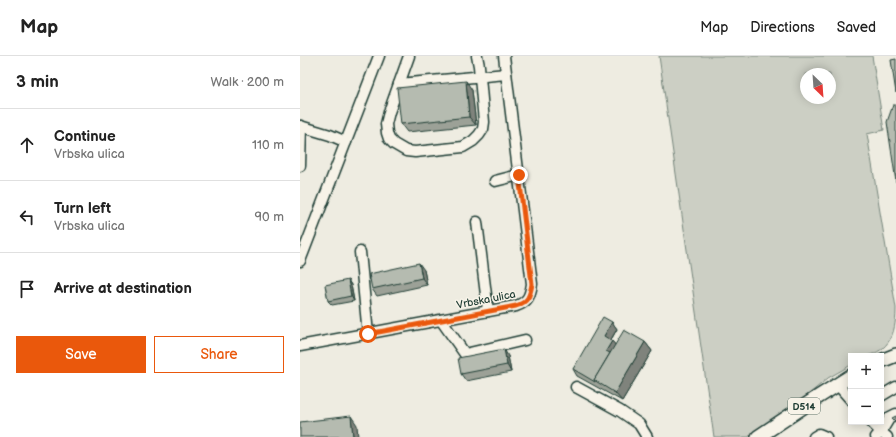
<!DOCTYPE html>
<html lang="en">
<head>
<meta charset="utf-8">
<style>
  :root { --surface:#fff; --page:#f6f6f6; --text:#222; --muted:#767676; --line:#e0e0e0; --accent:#ea580c }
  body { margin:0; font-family:"Balsamiq Sans",sans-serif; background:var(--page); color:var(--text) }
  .controls { position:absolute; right:12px; bottom:12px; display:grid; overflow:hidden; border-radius:0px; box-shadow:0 2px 10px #0003 }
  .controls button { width:36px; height:36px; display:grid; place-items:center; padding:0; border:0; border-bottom:1px solid var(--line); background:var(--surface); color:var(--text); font:20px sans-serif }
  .compass { position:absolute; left:500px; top:12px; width:36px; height:36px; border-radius:50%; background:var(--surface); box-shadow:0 2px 10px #0003; rotate:155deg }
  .stop { position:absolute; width:12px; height:12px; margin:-9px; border:3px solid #ea580c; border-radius:50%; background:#fff }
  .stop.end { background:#ea580c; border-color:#fff; box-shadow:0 1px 4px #0008 }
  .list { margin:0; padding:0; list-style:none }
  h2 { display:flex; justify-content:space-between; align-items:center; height:52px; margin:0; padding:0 16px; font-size:17px }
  h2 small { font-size:13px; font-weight:400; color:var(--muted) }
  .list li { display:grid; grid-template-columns:26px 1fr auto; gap:12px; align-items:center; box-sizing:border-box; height:72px; padding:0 16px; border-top:1px solid var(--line) }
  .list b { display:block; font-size:15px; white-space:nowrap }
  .list p { margin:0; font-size:13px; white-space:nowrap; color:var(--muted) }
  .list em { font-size:13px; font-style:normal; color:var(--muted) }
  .actions { display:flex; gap:8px; padding:12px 16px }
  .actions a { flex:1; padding:9px 0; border:1px solid var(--accent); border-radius:0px; text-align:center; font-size:14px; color:var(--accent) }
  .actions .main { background:var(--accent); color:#fff }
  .icon { flex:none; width:22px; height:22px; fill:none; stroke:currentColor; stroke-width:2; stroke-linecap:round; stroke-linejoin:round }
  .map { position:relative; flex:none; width:596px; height:381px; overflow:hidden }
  header { display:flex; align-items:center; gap:24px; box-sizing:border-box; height:56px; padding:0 20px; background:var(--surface); border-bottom:1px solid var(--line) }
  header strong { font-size:19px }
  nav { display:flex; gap:22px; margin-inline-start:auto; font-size:14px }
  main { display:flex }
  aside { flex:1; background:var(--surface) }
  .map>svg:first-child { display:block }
  .grass { fill:#cccfc4; stroke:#76867c; fill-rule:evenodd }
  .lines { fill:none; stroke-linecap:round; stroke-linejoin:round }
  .minor-casing { stroke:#1f3d34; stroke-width:13 }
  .major-casing { stroke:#1f3d34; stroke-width:16 }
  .minor { stroke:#f7f3e8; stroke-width:10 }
  .major { stroke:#f7f3e8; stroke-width:13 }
  .wall { fill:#9ca197; stroke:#1f3d34 }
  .shaded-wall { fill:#7f837b; stroke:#1f3d34 }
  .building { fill:#b5bbb0; stroke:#1f3d34 }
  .route { stroke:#ea580c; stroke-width:5 }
  .labels { text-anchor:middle; stroke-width:3; stroke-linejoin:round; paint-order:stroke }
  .shield { fill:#f7f3e8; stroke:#60746a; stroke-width:1 }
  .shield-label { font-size:10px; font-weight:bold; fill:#1f3d34 }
  .street-label { font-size:11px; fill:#1f3d34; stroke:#f7f3e8 }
</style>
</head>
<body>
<header>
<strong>Map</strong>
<nav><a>Map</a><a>Directions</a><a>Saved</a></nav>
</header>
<main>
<aside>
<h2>3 min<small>Walk · 200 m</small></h2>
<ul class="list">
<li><svg class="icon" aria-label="ahead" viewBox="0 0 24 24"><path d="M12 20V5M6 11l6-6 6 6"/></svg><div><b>Continue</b><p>Vrbska ulica</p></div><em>110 m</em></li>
<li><svg class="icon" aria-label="left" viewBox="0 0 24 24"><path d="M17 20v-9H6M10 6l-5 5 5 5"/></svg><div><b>Turn left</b><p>Vrbska ulica</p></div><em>90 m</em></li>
<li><svg class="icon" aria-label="arrive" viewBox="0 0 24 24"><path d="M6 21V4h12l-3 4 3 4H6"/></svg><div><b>Arrive at destination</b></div></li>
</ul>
<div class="actions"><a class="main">Save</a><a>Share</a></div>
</aside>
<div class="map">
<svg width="596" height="381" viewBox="0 0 596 381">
  <rect width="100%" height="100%" fill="#eeece1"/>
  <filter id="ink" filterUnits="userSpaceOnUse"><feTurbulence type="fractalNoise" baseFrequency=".025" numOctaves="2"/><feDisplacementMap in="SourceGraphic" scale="8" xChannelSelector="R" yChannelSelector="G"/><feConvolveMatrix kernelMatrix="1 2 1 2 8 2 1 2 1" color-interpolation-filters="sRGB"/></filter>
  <g filter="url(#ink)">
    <!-- grass -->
    <path class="grass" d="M359 0H572L584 74 567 78 596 252C596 273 592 292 570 299 565 301 557 300 551 300V309L528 322 496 349 448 381H414ZM506 18H530V42H506Z"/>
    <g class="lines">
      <!-- minor casing -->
      <g class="minor-casing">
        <g id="minor">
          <polyline points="109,0 89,56 86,68 87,77 89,83 94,88 106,95 115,96 163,91 173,85 179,79 183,73 184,66 179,10 177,0"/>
          <polyline points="99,28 206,18"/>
          <polyline points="0,70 30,79 46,86"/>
          <polyline points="0,110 1,70"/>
          <polyline points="195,125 219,119"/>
          <polyline points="177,166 188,255"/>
          <polyline points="60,196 68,278"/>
          <polyline points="0,205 79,0"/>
          <polyline points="141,264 165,298 225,284"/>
          <path d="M0 290 216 250C228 246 230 240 232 228L204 0"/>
          <polyline points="537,328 551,344"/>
          <polyline points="276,331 320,355 339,368 347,381"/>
          <polyline points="581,340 596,331"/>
          <polyline points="571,366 581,376 587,381"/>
          <polyline points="514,381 519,378 526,381"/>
          <polyline points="576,381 581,376 590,361 596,358"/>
        </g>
      </g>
      <!-- major casing -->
      <g class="major-casing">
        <g id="major">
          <polyline points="581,305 596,299"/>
          <polyline points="458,381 515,343 551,320"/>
        </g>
      </g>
      <!-- minor -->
      <use href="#minor" class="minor"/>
      <!-- major -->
      <use href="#major" class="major"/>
    </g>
    <!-- wall -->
    <g class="wall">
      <polygon points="172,34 176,69 107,76 101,68"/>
      <polygon points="124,214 127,229 77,240 72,233"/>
      <polygon points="48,224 51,229 54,245 32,249 28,245"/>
      <polygon points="312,266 317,273 311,284 315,289 345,286 352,295 322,345 277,320 273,313"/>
      <polygon points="208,300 211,316 166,325 161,318"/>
    </g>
    <!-- shaded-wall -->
    <g class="shaded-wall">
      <polygon points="166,25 172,34 176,69 169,61"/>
      <polygon points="119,207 124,214 127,229 122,222"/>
      <polygon points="48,224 51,229 54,245 51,240"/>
      <polygon points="312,266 317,273 309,287 304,280"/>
      <polygon points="312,285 317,291 302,329 306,295"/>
      <polygon points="345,286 352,295 322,345 315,337"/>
      <polygon points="204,293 208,300 211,316 207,309"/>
      <polygon points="51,360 57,369 58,381 53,381"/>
    </g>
    <!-- building -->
    <g class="building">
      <polygon points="596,3 596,37 591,4"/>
      <polygon points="166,25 169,61 101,68 97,32"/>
      <polygon points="593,49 596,49 596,126 587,66"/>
      <polygon points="119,207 122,222 72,233 69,218"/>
      <polygon points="48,224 51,240 28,245 25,229"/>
      <polygon points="303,261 312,266 304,280 312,285 306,295 310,297 294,324 295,326 273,313"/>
      <polygon points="324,274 345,286 315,337 294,324"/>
      <polygon points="204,293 207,309 161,318 158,302"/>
      <polygon points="51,360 53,381 0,381 0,366"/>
      <polygon points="596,360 596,366 592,362"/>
    </g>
  </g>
  <g class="lines" filter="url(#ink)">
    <!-- route -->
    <path class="route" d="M68 278 216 250C228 246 230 240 232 228L219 119"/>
  </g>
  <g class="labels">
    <!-- shield labels -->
    <rect class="shield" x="488" y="342" width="32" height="16" rx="3"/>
    <g class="shield-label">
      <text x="504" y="354">D514</text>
    </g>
    <!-- street labels -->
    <g class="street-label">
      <text transform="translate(186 243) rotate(-11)" y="4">Vrbska ulica</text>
    </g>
  </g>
</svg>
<div class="controls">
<button>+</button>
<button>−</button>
</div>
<svg class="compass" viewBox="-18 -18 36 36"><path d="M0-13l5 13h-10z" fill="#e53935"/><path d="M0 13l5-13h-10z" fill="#767676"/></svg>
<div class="stop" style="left:68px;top:278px"></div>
<div class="stop end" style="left:219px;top:119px"></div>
</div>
</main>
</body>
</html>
